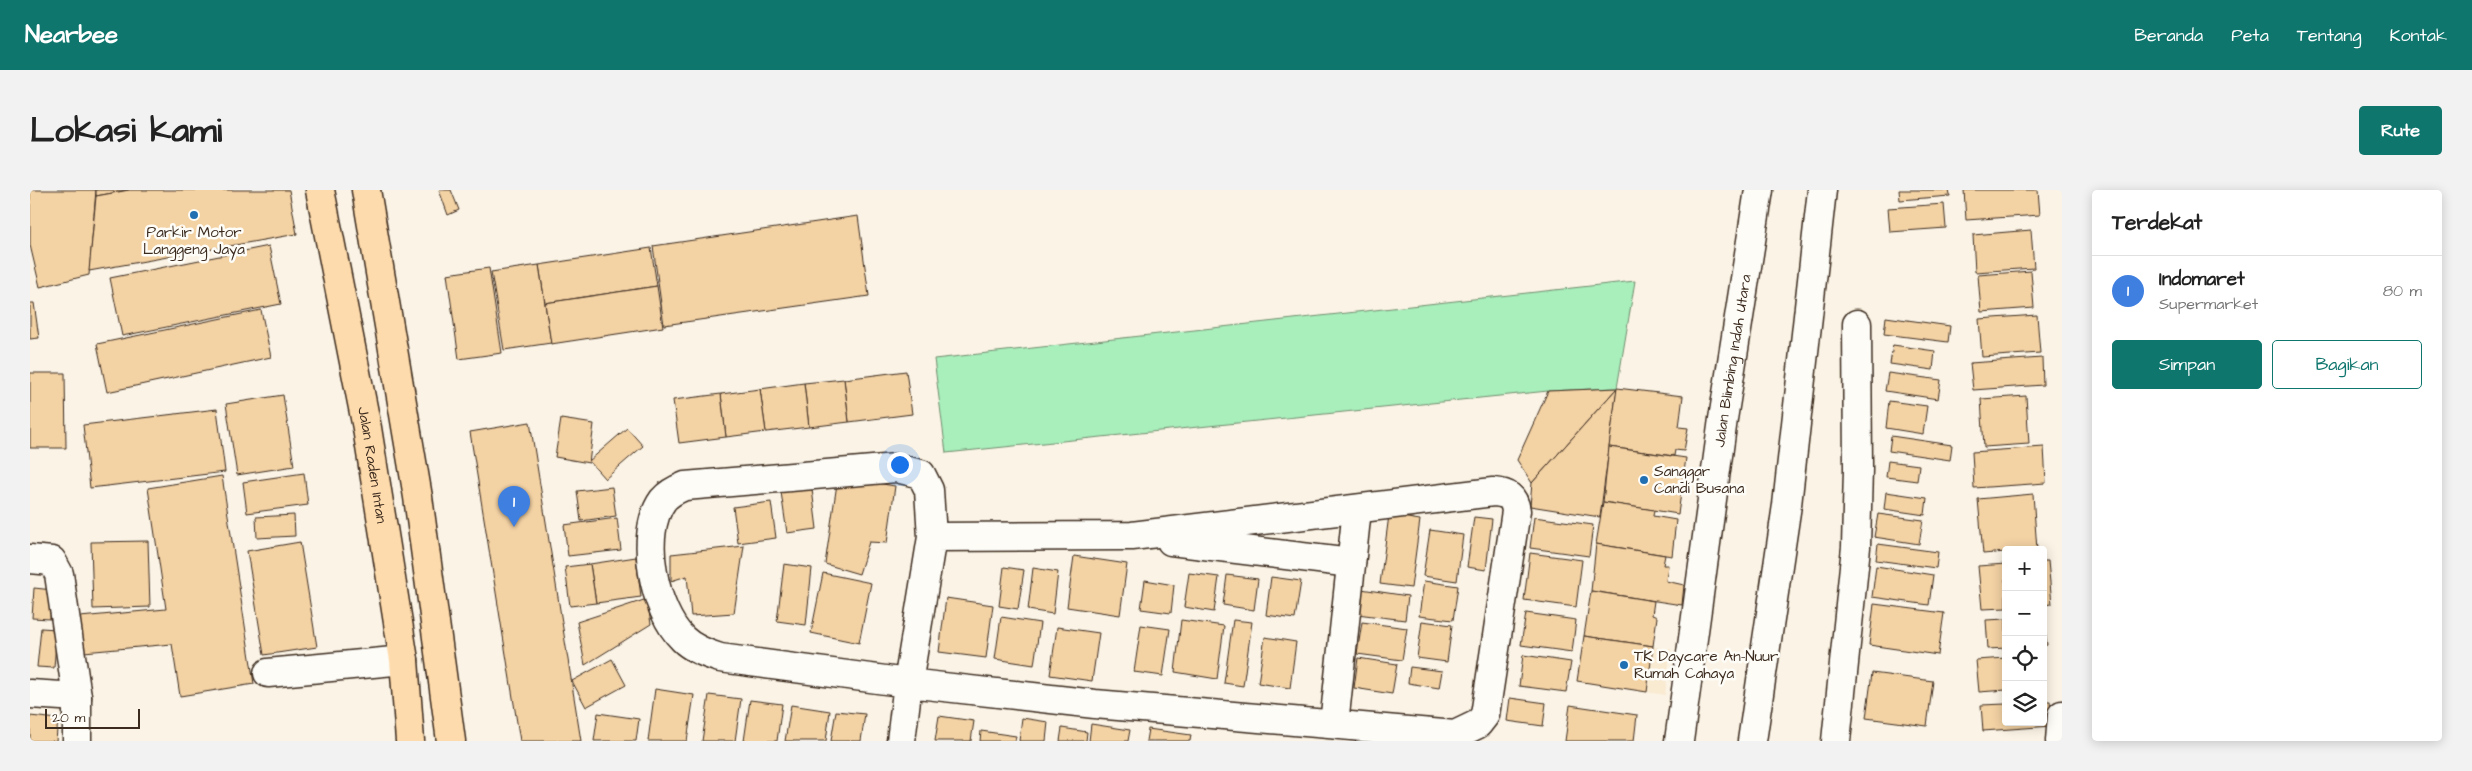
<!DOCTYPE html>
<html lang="id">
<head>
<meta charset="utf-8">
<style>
  :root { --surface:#fff; --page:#f2f2f2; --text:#222; --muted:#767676; --line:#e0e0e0; --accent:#0f766e }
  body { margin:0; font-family:"Architects Daughter",sans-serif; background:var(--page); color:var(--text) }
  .controls { position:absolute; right:15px; bottom:15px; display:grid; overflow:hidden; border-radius:5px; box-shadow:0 2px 12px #0003 }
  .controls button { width:45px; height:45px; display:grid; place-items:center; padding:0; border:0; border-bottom:1px solid var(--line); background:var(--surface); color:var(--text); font:25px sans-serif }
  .scale { position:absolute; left:15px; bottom:12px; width:95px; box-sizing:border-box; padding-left:5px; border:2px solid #3b2a1e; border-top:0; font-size:14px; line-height:18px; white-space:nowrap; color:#3b2a1e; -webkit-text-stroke:4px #fdfcf7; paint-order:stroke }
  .you { position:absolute; left:869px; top:274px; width:18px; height:18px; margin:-12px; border:4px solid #fff; border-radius:50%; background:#1a73e8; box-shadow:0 0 0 8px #1a73e833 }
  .badge { display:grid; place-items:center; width:32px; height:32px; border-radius:50%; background:var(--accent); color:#fff; font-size:16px; font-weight:700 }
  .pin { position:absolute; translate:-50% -41px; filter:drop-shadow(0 1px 2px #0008) }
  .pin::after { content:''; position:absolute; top:26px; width:18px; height:15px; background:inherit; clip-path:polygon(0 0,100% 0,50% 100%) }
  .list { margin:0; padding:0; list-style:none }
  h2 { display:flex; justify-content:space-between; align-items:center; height:65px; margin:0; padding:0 20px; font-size:21px }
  h2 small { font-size:16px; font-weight:400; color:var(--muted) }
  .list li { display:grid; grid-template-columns:32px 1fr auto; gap:15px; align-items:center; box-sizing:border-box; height:70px; padding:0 20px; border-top:1px solid var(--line) }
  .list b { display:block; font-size:19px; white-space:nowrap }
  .list p { margin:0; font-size:16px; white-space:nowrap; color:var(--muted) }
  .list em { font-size:16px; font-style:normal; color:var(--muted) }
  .actions { display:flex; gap:10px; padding:15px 20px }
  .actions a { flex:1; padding:11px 0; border:1px solid var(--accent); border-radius:5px; text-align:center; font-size:18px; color:var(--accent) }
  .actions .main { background:var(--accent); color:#fff }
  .icon { flex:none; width:28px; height:28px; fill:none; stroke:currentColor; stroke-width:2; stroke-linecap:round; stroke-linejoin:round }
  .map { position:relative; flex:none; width:2032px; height:551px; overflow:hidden; border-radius:5px }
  header { display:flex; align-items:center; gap:30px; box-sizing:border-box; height:70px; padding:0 25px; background:var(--accent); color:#fff }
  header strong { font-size:24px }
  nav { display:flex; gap:28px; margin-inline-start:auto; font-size:18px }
  .intro { display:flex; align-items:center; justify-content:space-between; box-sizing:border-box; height:120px; padding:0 30px }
  h1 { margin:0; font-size:35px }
  .button { padding:12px 22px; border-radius:5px; background:var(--accent); color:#fff; font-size:18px; font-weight:700 }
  main { display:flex; gap:30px; padding:0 30px }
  aside { flex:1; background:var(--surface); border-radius:5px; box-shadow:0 2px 12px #0003 }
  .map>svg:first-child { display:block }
  .built { fill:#f9ead2 }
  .green { fill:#a8efbc; stroke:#728c6d }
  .building { fill:#f3d2a4; stroke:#3b2a1e }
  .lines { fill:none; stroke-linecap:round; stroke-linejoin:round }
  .minor-casing { stroke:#3b2a1e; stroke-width:31 }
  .highway-casing { stroke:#3b2a1e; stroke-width:31 }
  .minor { stroke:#fdfcf7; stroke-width:28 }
  .highway { stroke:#fedbac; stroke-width:28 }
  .poi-dot { fill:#1f6fb2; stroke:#fdfcf7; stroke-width:2 }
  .labels { text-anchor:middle; stroke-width:5; stroke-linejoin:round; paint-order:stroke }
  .poi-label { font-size:15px; fill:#3b2a1e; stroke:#fdfcf7; text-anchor:start }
  .street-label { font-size:15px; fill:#3b2a1e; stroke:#fdfcf7 }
</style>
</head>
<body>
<header>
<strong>Nearbee</strong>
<nav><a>Beranda</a><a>Peta</a><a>Tentang</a><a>Kontak</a></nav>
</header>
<div class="intro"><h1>Lokasi kami</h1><a class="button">Rute</a></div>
<main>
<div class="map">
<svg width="2032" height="551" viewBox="0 0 2032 551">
  <rect width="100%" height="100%" fill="#fbf4e6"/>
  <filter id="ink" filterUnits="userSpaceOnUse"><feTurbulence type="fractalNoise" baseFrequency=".02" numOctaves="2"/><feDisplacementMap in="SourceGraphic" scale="10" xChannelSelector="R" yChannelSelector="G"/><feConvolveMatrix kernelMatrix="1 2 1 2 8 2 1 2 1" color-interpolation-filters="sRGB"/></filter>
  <g filter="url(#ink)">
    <!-- built -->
    <polygon class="built" points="1554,446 1641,459 1635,505 1547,491"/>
    <!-- green -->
    <polygon class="green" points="1605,91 1587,198 1518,201 916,263 904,169"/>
    <!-- building -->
    <g class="building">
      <polygon points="0,0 66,0 59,85 10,97 0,55"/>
      <polygon points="66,0 99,0 66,6"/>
      <polygon points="99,0 259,0 267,44 59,81 66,6"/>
      <polygon points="409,0 421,0 429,20 418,25"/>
      <polygon points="1869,0 1919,0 1920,6 1870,10"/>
      <polygon points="1934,0 2008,0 2010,25 1936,30"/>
      <polygon points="1914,14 1916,38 1860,42 1858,18"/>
      <polygon points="828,26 839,106 634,135 623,56"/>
      <polygon points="2001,40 2004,78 1945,82 1943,45"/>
      <polygon points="239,56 251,114 92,146 80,88"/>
      <polygon points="621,58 627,96 515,113 509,75"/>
      <polygon points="509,75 521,153 474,160 461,82"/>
      <polygon points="459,78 472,163 429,169 417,84"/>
      <polygon points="2001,81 2004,118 1951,122 1948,85"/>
      <polygon points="627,96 633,137 521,154 515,113"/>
      <polygon points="0,113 4,113 9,148 0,149"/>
      <polygon points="231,120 241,167 77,202 67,154"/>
      <polygon points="2007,125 2010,163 1952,167 1949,129"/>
      <polygon points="1856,127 1920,136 1918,152 1854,144"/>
      <polygon points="1863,155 1905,161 1903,180 1860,174"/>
      <polygon points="2012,168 2013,195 1943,200 1940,173"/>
      <polygon points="876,181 882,224 819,232 814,189"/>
      <polygon points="0,183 35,183 36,258 0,258"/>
      <polygon points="1858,183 1911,190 1908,209 1855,201"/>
      <polygon points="814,189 819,232 779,237 774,193"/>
      <polygon points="774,193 779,237 736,242 730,199"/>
      <polygon points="1587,198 1502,293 1487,270 1518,201"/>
      <polygon points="1587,198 1570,327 1500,316 1502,293"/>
      <polygon points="1587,198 1653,206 1649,237 1658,238 1654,261 1645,260 1644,266 1579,257"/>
      <polygon points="730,199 736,242 696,247 691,204"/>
      <polygon points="691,204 696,247 649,253 643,210"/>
      <polygon points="253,205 264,276 207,285 196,214"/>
      <polygon points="1996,206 1999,254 1954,257 1951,209"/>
      <polygon points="1859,211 1897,216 1893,244 1856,238"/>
      <polygon points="187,219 195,282 60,298 53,235"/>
      <polygon points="531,229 564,234 559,273 525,267"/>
      <polygon points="500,232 551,551 490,551 440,242"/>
      <polygon points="597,238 613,256 575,289 559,271"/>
      <polygon points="1861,246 1922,255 1920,270 1859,261"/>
      <polygon points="1579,257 1656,268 1648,324 1573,312"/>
      <polygon points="2014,257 2016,293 1944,298 1942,262"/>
      <polygon points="1858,271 1889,275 1887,291 1856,287"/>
      <polygon points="274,283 278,315 217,323 213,292"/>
      <polygon points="192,286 224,494 150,506 142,454 43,463 39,428 136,419 118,298"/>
      <polygon points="808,287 865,296 857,353 839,352 829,384 795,374"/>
      <polygon points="582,297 586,326 551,331 547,301"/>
      <polygon points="782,299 787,339 757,343 751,302"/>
      <polygon points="1856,302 1897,308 1895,325 1854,319"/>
      <polygon points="2003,304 2007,360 1976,360 1976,362 1953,364 1948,309"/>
      <polygon points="741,312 746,348 708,353 703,317"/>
      <polygon points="1573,312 1624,320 1623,326 1646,330 1642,366 1566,354"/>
      <polygon points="1848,324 1893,330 1889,354 1844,347"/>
      <polygon points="264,325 265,346 227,348 226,327"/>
      <polygon points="1359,325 1390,330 1381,398 1350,394"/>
      <polygon points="1444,327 1462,329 1456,380 1437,377"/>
      <polygon points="1504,327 1563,335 1559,366 1500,358"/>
      <polygon points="587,328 591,360 538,366 534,335"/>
      <polygon points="1400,340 1433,345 1427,391 1393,386"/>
      <polygon points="118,351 120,417 63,419 61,352"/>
      <polygon points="270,352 287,457 234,465 217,361"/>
      <polygon points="1566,354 1635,365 1633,375 1638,375 1636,391 1654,395 1652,415 1561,401"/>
      <polygon points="1848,354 1908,362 1906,378 1846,370"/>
      <polygon points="714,356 704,423 661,426 657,386 641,391 641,364"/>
      <polygon points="1500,363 1552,370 1546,417 1494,410"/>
      <polygon points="1044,366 1097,374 1090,425 1037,417"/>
      <polygon points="606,367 611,407 566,413 560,374"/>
      <polygon points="2013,371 2018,371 2022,414 2013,415"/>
      <polygon points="560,374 566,413 540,416 535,377"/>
      <polygon points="754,374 782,378 776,435 747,431"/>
      <polygon points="1976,374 1976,418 1952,419 1948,376"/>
      <polygon points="1846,376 1903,385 1899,415 1842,407"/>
      <polygon points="974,377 994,380 988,419 969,416"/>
      <polygon points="1003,378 1028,382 1023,424 998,420"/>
      <polygon points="793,383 841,393 829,453 781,443"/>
      <polygon points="1159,383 1189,387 1184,422 1154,417"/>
      <polygon points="1197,385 1228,389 1224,420 1193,415"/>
      <polygon points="1241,387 1271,391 1265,429 1236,425"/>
      <polygon points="1115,390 1144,395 1141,423 1111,419"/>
      <polygon points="1394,391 1428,396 1423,430 1389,426"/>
      <polygon points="4,398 23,400 20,429 2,428"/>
      <polygon points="1331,399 1378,406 1375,430 1327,424"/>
      <polygon points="1561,401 1624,411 1622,425 1627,427 1623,456 1554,446"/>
      <polygon points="916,408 963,415 956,468 909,462"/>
      <polygon points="617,409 621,434 555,475 547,432"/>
      <polygon points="1844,414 1914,423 1908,465 1839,455"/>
      <polygon points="1496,423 1546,430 1542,462 1491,455"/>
      <polygon points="2013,426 2017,455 2013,456"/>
      <polygon points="971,427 1010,433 1004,475 965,469"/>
      <polygon points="1976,429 1976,458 1958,459 1956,430"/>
      <polygon points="1151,430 1194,436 1187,489 1145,482"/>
      <polygon points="1203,430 1222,432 1213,496 1194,493"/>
      <polygon points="1392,431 1422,435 1417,472 1387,468"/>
      <polygon points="1332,432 1377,438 1372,470 1327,464"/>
      <polygon points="1111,435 1140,439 1133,486 1104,482"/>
      <polygon points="1027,437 1069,443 1062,491 1020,485"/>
      <polygon points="11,438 27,439 24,478 7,477"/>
      <polygon points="1554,446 1623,456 1617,502 1547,491"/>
      <polygon points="1235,447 1266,452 1260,498 1228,493"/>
      <polygon points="1493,465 1541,472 1536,502 1489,496"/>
      <polygon points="1328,468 1367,474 1362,504 1324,498"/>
      <polygon points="1976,468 1976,500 1949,502 1946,470"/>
      <polygon points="582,469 596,495 556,517 542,491"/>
      <polygon points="1380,477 1412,481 1409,498 1378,493"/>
      <polygon points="1842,483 1903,491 1897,536 1836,528"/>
      <polygon points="625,499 664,505 657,551 618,551"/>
      <polygon points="679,505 711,509 705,551 672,551"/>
      <polygon points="1480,508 1516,513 1513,536 1477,531"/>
      <polygon points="720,510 752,514 747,551 714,551"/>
      <polygon points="2013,511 2020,511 2022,536 1953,541 1951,515 1976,514 1976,532 2013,532"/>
      <polygon points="761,515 800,521 796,551 755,551"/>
      <polygon points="1540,515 1607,525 1604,551 1535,551"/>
      <polygon points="806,521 835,524 831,551 801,551"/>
      <polygon points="568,523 609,529 606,551 564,551"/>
      <polygon points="0,526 28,529 26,551 0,551"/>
      <polygon points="909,526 944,531 941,551 905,551"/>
      <polygon points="992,528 1018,532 1016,551 989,551"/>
      <polygon points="1061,534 1100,540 1098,551 1059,551"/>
      <polygon points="1032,538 1057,542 1056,551 1030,551"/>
      <polygon points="1118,539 1161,545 1160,551 1116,551"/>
      <polygon points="951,541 986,546 985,551 950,551"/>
    </g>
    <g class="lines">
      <!-- minor casing -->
      <g class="minor-casing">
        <g id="minor">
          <polyline points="1141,351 1321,373"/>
          <polyline points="0,369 22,371 29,384 47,507 47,551"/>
          <polyline points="238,483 374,470"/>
          <polyline points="0,504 47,507"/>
          <polyline points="1304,534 1327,319"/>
          <path d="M871 551 878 493 902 347 899 300 891 284 866 278 655 296C647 299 639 303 633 310 608 344 624 421 653 449 663 459 677 464 690 468L878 493 1065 514 1425 545 1448 534 1455 525 1486 321C1484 307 1478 303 1463 302L1102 346 902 347"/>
          <path id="s1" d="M1649 551 1693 229 1729 0"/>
          <polyline points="1722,551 1757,315 1792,0"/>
          <polyline points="1806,551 1826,357 1828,279 1827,134"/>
          <polyline points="2030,551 2032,525"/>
        </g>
      </g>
      <!-- highway casing -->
      <g class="highway-casing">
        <g id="highway">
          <path id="s2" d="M290 0 337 238 374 470 380 551"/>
          <polyline points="336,0 388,307 421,551"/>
        </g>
      </g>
      <!-- minor -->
      <use href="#minor" class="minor"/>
      <!-- highway -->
      <use href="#highway" class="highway"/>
    </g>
  </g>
  <!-- markers -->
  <g class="poi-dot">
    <circle cx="164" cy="25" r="5"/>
    <circle cx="1614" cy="290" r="5"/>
    <circle cx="1594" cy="475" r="5"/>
  </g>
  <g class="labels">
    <!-- poi labels -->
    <g class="poi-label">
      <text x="164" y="47" text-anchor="middle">Parkir Motor<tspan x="164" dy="17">Langgeng Jaya</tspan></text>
      <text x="1624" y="286">Sanggar<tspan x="1624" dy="17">Candi Busana</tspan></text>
      <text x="1604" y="471">TK Daycare An-Nuur<tspan x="1604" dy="17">Rumah Cahaya</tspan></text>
    </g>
    <!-- street labels -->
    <g class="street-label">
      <text dy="5" stroke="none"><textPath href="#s1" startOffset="384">Jalan Blimbing Indah Utara</textPath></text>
      <text dy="5" stroke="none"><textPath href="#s2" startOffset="280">Jalan Raden Intan</textPath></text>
    </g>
  </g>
</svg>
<div class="controls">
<button>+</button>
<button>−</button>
<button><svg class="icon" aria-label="locate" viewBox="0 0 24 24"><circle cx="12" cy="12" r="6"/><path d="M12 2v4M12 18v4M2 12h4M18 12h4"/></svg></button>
<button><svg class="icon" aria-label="layers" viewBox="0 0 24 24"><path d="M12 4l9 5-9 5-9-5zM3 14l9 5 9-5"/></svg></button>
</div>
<div class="scale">20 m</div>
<div class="you"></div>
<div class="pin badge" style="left:484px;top:337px;background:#3f7fe0">1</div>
</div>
<aside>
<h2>Terdekat<small></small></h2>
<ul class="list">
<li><span class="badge" style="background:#3f7fe0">1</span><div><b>Indomaret</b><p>Supermarket</p></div><em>80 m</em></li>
</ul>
<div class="actions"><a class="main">Simpan</a><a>Bagikan</a></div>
</aside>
</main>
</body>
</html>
